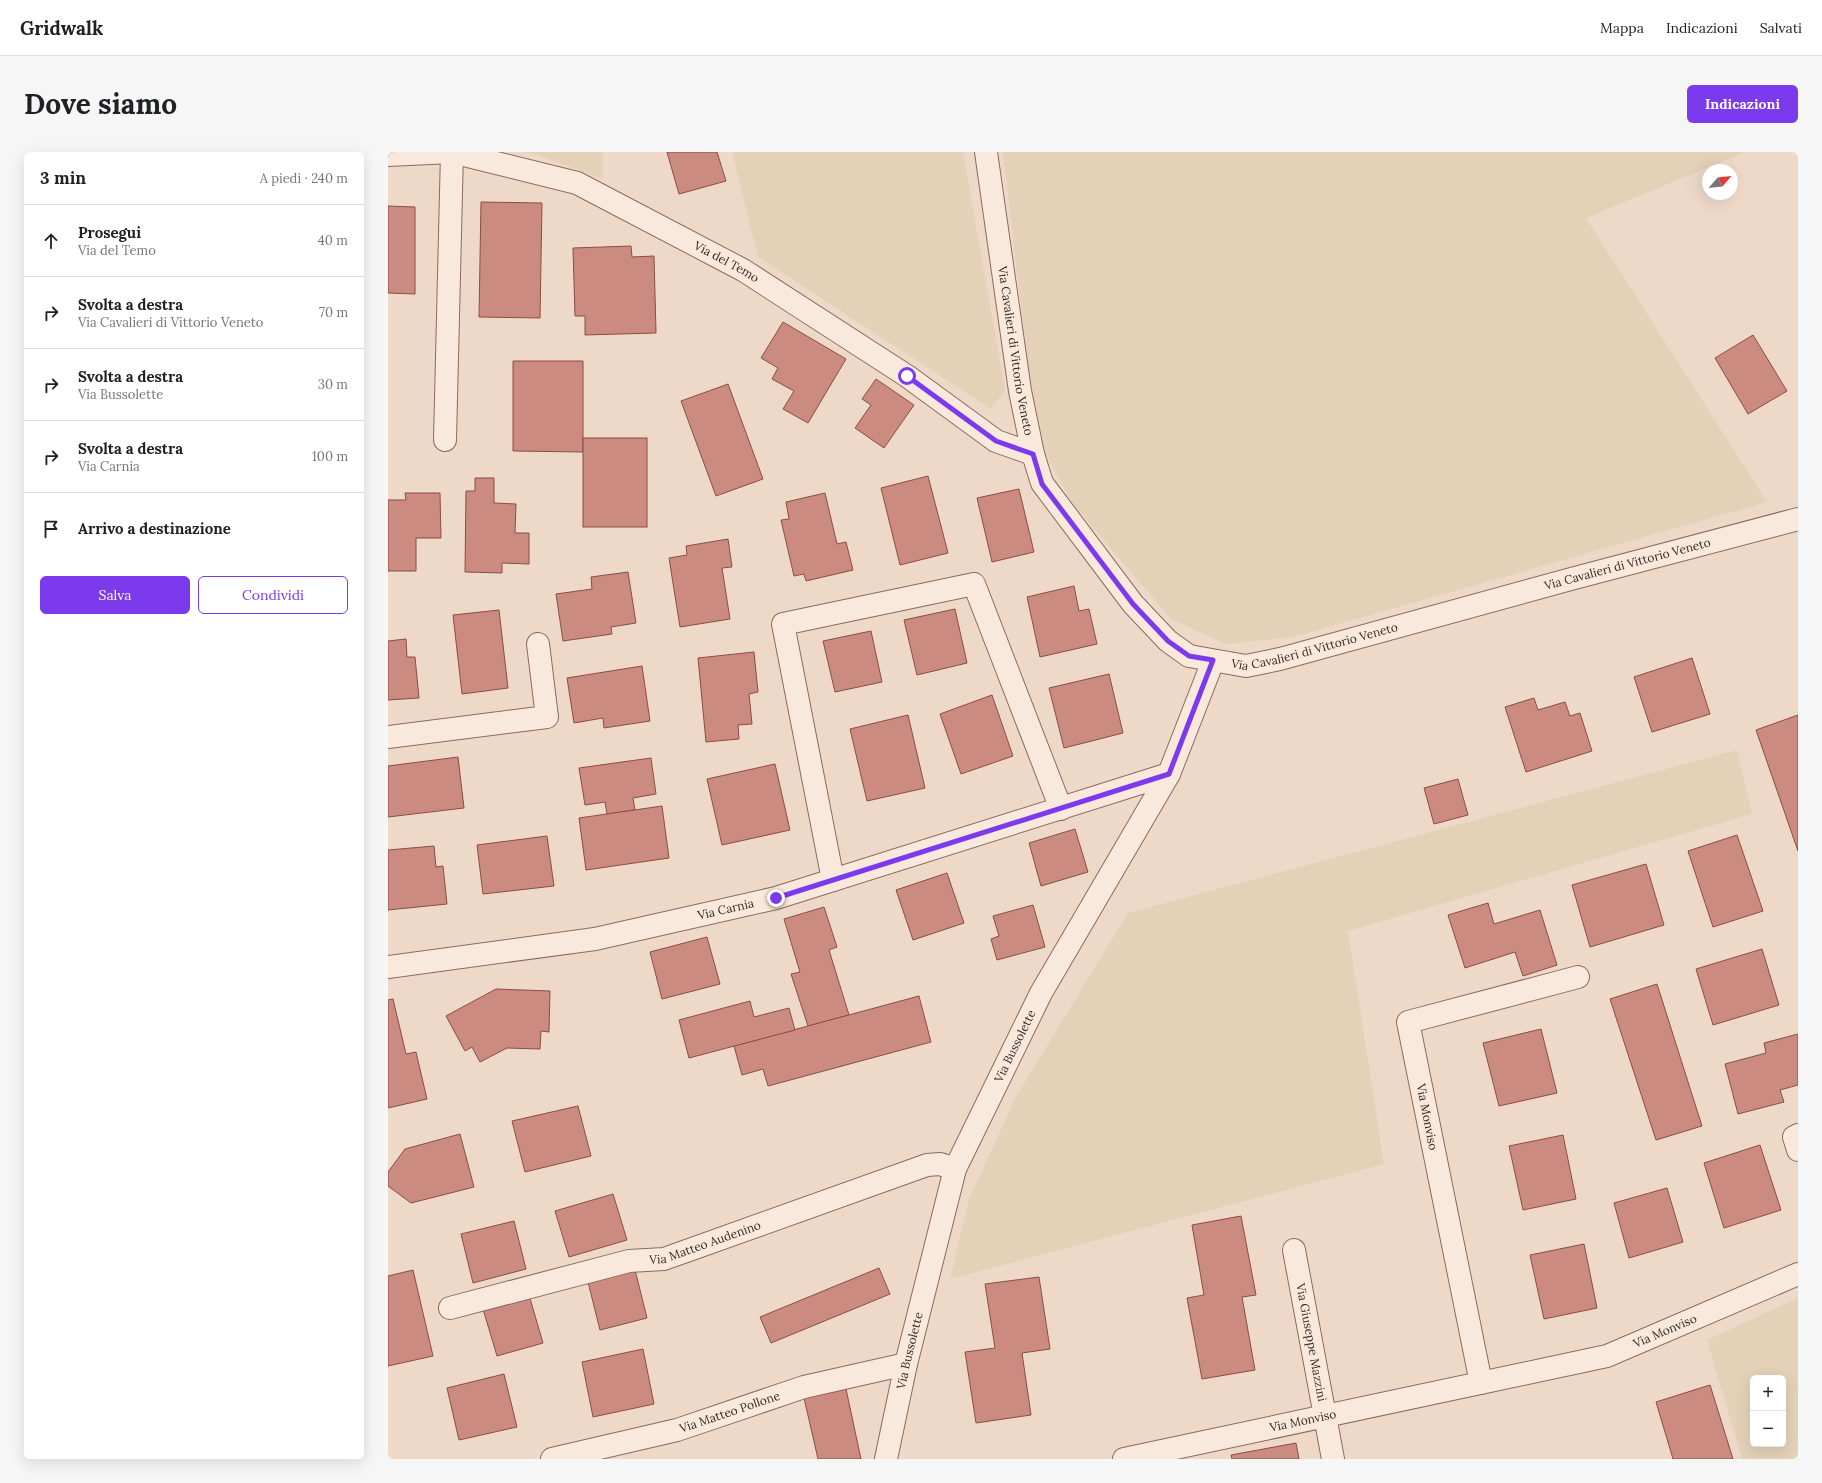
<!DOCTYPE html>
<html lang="it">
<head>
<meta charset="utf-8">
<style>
  :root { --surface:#fff; --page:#f6f6f6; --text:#202124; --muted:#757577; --line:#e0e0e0; --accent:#7c3aed }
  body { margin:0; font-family:Lora,serif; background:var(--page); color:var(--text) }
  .controls { position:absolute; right:12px; bottom:12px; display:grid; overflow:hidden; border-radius:6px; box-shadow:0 4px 16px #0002 }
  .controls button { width:36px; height:36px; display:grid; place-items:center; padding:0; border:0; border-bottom:1px solid var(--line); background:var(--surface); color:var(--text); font:20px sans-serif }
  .compass { position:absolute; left:1314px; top:12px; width:36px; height:36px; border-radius:50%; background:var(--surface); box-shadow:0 4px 16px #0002; rotate:62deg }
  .stop { position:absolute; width:12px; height:12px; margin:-9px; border:3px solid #7c3aed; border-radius:50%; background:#fff }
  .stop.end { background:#7c3aed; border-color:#fff; box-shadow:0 1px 4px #0008 }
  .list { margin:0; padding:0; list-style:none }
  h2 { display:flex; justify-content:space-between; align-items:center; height:52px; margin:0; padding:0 16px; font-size:17px }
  h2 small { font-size:13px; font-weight:400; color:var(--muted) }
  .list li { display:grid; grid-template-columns:26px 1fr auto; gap:12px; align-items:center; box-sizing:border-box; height:72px; padding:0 16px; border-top:1px solid var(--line) }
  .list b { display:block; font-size:15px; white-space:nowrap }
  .list p { margin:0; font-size:13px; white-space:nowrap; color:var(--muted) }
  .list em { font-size:13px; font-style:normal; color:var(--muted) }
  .actions { display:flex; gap:8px; padding:12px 16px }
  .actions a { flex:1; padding:9px 0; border:1px solid var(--accent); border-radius:6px; text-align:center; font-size:14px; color:var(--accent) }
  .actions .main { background:var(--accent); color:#fff }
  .icon { flex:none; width:22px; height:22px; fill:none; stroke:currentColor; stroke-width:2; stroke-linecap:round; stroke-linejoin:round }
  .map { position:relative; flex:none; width:1410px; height:1307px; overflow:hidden; border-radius:6px }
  header { display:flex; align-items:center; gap:24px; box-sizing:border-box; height:56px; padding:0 20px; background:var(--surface); border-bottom:1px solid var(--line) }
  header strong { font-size:19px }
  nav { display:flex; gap:22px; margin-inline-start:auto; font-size:14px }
  .intro { display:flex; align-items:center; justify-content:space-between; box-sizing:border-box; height:96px; padding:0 24px }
  h1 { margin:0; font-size:28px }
  .button { padding:10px 18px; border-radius:6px; background:var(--accent); color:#fff; font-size:14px; font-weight:700 }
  main { display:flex; gap:24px; padding:0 24px }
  aside { flex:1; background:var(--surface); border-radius:6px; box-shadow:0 4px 16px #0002 }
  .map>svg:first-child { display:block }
  .farmland { fill:#e4d1b7; fill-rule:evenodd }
  .building { fill:#cc8b80; stroke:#8a4d44 }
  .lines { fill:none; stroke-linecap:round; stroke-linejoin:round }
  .minor-casing { stroke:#8b6a5e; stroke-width:24 }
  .minor { stroke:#f9e9dd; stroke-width:22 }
  .route { stroke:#7c3aed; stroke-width:5 }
  .labels { text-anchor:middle; stroke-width:3; stroke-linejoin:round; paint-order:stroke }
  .street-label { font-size:12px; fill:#3c2721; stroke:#f6e6d9 }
</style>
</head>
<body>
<header>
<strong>Gridwalk</strong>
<nav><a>Mappa</a><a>Indicazioni</a><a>Salvati</a></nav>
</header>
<div class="intro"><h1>Dove siamo</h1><a class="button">Indicazioni</a></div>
<main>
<aside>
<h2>3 min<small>A piedi · 240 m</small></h2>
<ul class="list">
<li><svg class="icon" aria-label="ahead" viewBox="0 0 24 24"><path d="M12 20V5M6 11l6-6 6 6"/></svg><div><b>Prosegui</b><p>Via del Temo</p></div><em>40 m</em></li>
<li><svg class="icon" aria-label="right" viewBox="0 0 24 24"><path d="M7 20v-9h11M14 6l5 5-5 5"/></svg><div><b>Svolta a destra</b><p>Via Cavalieri di Vittorio Veneto</p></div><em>70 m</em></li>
<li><svg class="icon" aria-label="right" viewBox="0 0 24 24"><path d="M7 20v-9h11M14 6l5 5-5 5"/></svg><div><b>Svolta a destra</b><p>Via Bussolette</p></div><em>30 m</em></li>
<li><svg class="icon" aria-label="right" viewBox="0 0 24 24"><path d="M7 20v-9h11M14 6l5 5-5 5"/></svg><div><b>Svolta a destra</b><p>Via Carnia</p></div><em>100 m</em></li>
<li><svg class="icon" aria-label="arrive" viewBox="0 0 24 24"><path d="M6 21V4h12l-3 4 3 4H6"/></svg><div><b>Arrivo a destinazione</b></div></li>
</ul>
<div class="actions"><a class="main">Salva</a><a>Condividi</a></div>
</aside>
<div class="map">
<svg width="1410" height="1307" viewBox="0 0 1410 1307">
  <rect width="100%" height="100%" fill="#eed9c9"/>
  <!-- farmland -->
  <g class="farmland">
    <polygon points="136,0 215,0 215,27 149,3"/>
    <polygon points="344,0 575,0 617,238 603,257 370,105"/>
    <polygon points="615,0 1357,0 1198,66 1379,350 905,485 838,492 783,467 684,351 648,285"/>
    <polygon points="1349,598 1364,662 960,779 996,1012 562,1127 581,1047 628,945 740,761"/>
    <path d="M1410 1146V1307H1354L1319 1188ZM1365 1226H1395V1292H1365Z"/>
  </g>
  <!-- building -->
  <g class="building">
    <polygon points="279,0 329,0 338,29 291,42"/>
    <polygon points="93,50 154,51 152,166 91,165"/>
    <polygon points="0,54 27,55 27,142 0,141"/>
    <polygon points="243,94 244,105 266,104 268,181 197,183 197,164 187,164 185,96"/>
    <polygon points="395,170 458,207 420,271 395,257 406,239 384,227 390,216 373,206"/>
    <polygon points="1365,183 1399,239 1360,262 1327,206"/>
    <polygon points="125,209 195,209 195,300 125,299"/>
    <polygon points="488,227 526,253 496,296 467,276 483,253 474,247"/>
    <polygon points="340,232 375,327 328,344 293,249"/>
    <rect x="195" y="286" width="64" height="89"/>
    <polygon points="540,324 560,401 512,413 493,336"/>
    <polygon points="87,326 106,326 106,351 128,352 127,381 141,381 141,412 114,411 114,421 77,420 78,339 87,339"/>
    <polygon points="631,337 646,400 604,410 589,346"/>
    <polygon points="17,341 52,341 53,386 28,386 28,419 0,419 0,348 18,348"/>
    <polygon points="437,341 449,392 458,390 465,418 418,429 416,422 406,424 393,368 401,367 398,350"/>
    <polygon points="340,387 344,415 334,416 342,467 292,475 281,406 299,403 298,394"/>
    <polygon points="240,420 248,471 223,475 224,482 175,489 168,442 204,437 203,425"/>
    <polygon points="686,434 691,459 701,457 709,492 652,505 639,445"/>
    <polygon points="567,457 579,511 529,523 516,468"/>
    <polygon points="111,458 120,536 74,542 65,463"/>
    <polygon points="483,479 494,530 447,540 435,489"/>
    <polygon points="18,487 19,505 27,505 31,546 0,548 0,489"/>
    <polygon points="366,500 370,540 361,542 364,572 350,573 351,587 318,590 310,506"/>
    <polygon points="1304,506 1322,562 1264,580 1246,525"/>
    <polygon points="254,514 262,569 216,576 215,566 186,571 179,526"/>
    <polygon points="721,522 735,581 676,596 661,536"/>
    <polygon points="604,543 625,604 573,622 552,562"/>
    <polygon points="1146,546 1150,558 1177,550 1182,564 1192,561 1204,599 1138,620 1117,555"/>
    <polygon points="520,563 537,636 479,649 462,577"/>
    <polygon points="1410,563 1410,699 1368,578"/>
    <polygon points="70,605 76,656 0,665 0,614"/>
    <polygon points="263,606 268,642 245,646 247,658 219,662 217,650 197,653 191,616"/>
    <polygon points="387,612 402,678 334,693 319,627"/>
    <polygon points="1070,627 1080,663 1046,672 1036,636"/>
    <polygon points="274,654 281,706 198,718 191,666"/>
    <polygon points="687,677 700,720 653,734 641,691"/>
    <polygon points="1349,683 1375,759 1325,775 1300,699"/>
    <polygon points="159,684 166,734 95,742 89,693"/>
    <polygon points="46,694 48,715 55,714 59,752 0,758 0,698"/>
    <polygon points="1258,712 1276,773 1202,795 1184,733"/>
    <polygon points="559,721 576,771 525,788 508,738"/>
    <polygon points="1100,751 1106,772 1152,758 1169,813 1135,824 1127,800 1077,816 1060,763"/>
    <polygon points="645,753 657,795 609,808 603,787 611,784 605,764"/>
    <polygon points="436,755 449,795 441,798 461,863 420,874 403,822 412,820 396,767"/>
    <polygon points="319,785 332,832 274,847 262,800"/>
    <polygon points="1374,797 1391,853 1325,873 1308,817"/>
    <polygon points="1269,832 1314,974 1268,988 1222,847"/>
    <polygon points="108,837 162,839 161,880 153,879 152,897 119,896 92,910 84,895 77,899 58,864"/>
    <polygon points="531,844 543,890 380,934 375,917 354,923 346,894"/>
    <polygon points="5,847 18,902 28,900 39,947 0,956 0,848"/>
    <polygon points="362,849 366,865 401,856 407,878 301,906 291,868"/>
    <polygon points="1153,877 1169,941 1111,954 1095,891"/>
    <polygon points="1410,882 1410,933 1392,938 1396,950 1350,962 1337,912 1378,901 1376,891"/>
    <polygon points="190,954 203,1004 137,1020 124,969"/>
    <polygon points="72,982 86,1035 23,1051 0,1034 0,1020 17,997"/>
    <polygon points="1175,983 1188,1047 1135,1058 1121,994"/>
    <polygon points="1372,993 1393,1058 1336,1076 1316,1011"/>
    <polygon points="1279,1036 1295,1090 1241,1106 1226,1051"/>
    <polygon points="225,1042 239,1088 181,1105 167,1059"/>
    <polygon points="853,1064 868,1143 854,1145 867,1218 814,1227 799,1146 816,1143 804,1073"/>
    <polygon points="126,1069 138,1117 85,1131 73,1082"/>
    <polygon points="1196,1092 1209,1156 1156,1167 1142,1103"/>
    <polygon points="491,1116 502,1142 383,1191 372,1165"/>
    <polygon points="25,1118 45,1204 0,1214 0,1124"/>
    <polygon points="247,1118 259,1166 212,1178 200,1130"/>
    <polygon points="651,1125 662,1197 634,1201 643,1263 588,1271 577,1200 607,1196 597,1132"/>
    <polygon points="141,1143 155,1191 109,1204 95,1157"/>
    <polygon points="255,1197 266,1252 205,1265 194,1210"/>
    <polygon points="116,1222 129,1275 71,1288 59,1236"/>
    <polygon points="1322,1233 1345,1307 1285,1307 1268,1250"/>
    <polygon points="458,1237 473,1307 430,1307 416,1246"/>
    <polygon points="908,1291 911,1307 844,1307 843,1303"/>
  </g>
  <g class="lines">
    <!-- minor casing -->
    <g class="minor-casing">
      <g id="minor">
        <path id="s1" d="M598 0 632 239 645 302 654 331 745 452 780 489 801 504 858 514 892 507 1183 427 1410 367"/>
        <path id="s2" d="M0 3 64 0 189 31 355 118 519 224 608 289 645 302"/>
        <polyline points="57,288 64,0"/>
        <polyline points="0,585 159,565 150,492"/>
        <polyline points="445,728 395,472 586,432 673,657"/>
        <path id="s3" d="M0 815 207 787 388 746 781 622"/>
        <polyline points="1410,983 1406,985 1410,998"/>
        <path id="s4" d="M906 1098 945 1307"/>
        <path id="s5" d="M62 1156 241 1109 276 1107 539 1013 552 1012 567 1017"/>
        <polyline points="1093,1231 1020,870 1190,825"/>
        <path id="s6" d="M164 1307 289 1278 416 1235 518 1212"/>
        <path id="s7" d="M498 1307 518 1212 567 1017 653 841 781 622 825 509"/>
        <path id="s8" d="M736 1307 1219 1204 1410 1122"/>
      </g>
    </g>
    <!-- minor -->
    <use href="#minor" class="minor"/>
  </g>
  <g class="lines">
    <!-- route -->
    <polyline class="route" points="388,746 781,622 825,508 801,504 780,489 745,452 654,332 645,302 608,289 519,224"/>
  </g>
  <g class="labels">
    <!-- street labels -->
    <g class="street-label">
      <text dy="4" stroke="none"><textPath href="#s2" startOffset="362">Via del Temo</textPath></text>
      <text dy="4" stroke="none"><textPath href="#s1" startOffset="201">Via Cavalieri di Vittorio Veneto</textPath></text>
      <text dy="4" stroke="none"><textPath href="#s1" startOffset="1017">Via Cavalieri di Vittorio Veneto</textPath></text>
      <text dy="4" stroke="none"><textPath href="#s1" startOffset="693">Via Cavalieri di Vittorio Veneto</textPath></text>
      <text dy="4" stroke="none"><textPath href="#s3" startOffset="343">Via Carnia</textPath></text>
      <text dy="4" stroke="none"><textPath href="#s7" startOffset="435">Via Bussolette</textPath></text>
      <text transform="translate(1039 965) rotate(79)" y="4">Via Monviso</text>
      <text dy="4" stroke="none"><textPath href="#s5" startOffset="264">Via Matteo Audenino</textPath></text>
      <text dy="4" stroke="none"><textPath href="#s8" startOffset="557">Via Monviso</textPath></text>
      <text dy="4" stroke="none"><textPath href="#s4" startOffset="94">Via Giuseppe Mazzini</textPath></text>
      <text dy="4" stroke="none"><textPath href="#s7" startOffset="111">Via Bussolette</textPath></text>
      <text dy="4" stroke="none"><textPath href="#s6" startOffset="184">Via Matteo Pollone</textPath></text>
      <text dy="4" stroke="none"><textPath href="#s8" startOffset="183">Via Monviso</textPath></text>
    </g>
  </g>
</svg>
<div class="controls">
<button>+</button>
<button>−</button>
</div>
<svg class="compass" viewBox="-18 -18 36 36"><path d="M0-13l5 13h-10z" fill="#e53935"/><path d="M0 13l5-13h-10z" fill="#757577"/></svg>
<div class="stop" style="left:519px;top:224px"></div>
<div class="stop end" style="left:388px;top:746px"></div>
</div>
</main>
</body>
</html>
